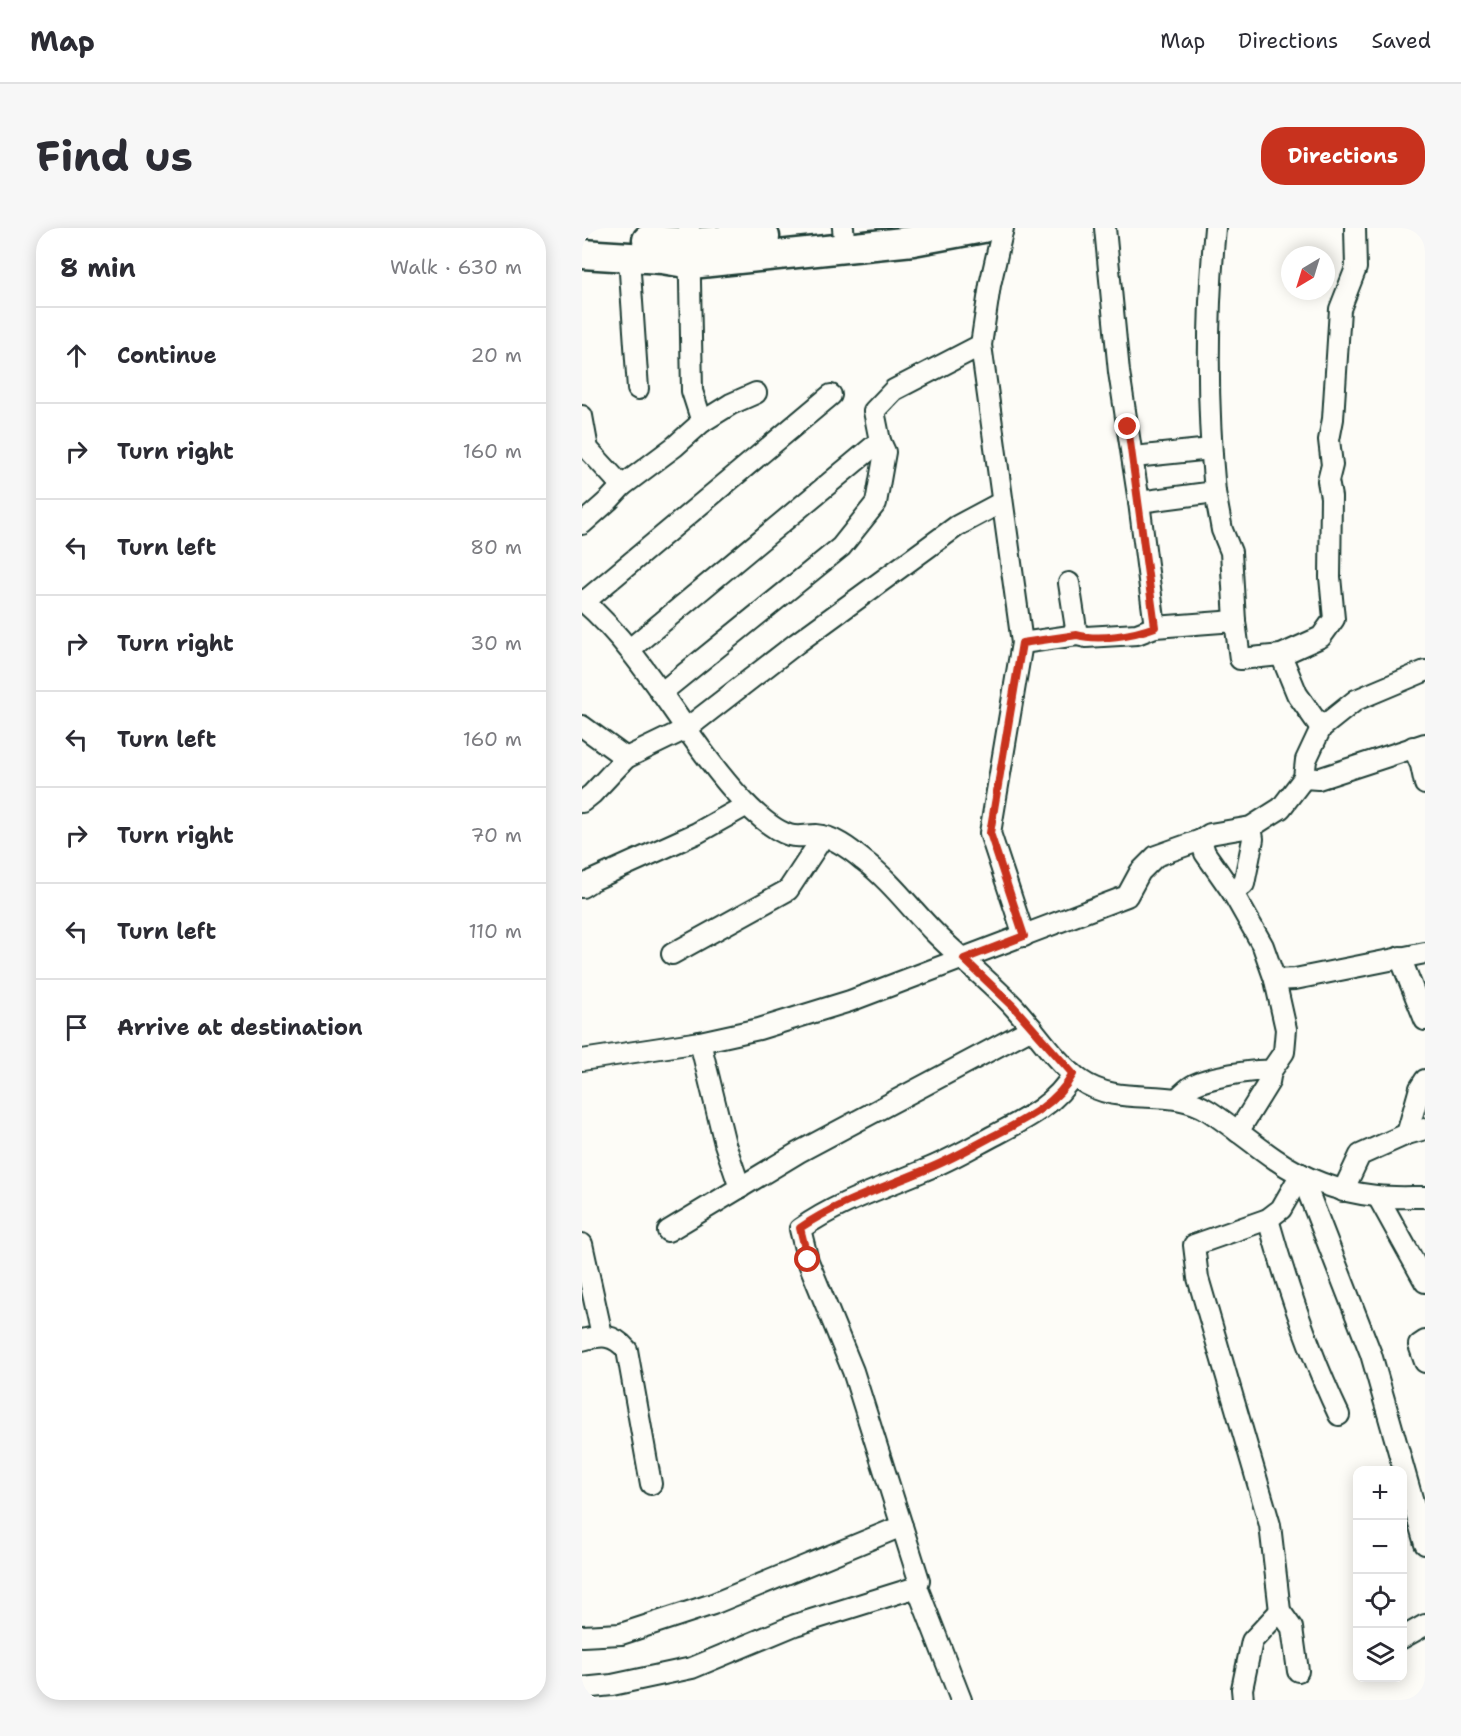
<!DOCTYPE html>
<html lang="en">
<head>
<meta charset="utf-8">
<style>
  :root { --surface:#fff; --page:#f7f7f7; --text:#2b2b33; --muted:#7c7c81; --line:#e1e1e2; --accent:#c8321e }
  body { margin:0; font-family:"Shantell Sans",sans-serif; background:var(--page); color:var(--text) }
  .controls { position:absolute; right:18px; bottom:18px; display:grid; overflow:hidden; border-radius:12px; box-shadow:0 3px 15px #0003 }
  .controls button { width:54px; height:54px; display:grid; place-items:center; padding:0; border:0; border-bottom:2px solid var(--line); background:var(--surface); color:var(--text); font:30px sans-serif }
  .compass { position:absolute; left:699px; top:18px; width:54px; height:54px; border-radius:50%; background:var(--surface); box-shadow:0 3px 15px #0003; rotate:218deg }
  .stop { position:absolute; width:18px; height:18px; margin:-14px; border:4px solid #c8321e; border-radius:50%; background:#fff }
  .stop.end { background:#c8321e; border-color:#fff; box-shadow:0 2px 6px #0008 }
  .list { margin:0; padding:0; list-style:none }
  h2 { display:flex; justify-content:space-between; align-items:center; height:78px; margin:0; padding:0 24px; font-size:26px }
  h2 small { font-size:20px; font-weight:400; color:var(--muted) }
  .list li { display:grid; grid-template-columns:39px 1fr auto; gap:18px; align-items:center; box-sizing:border-box; height:96px; padding:0 24px; border-top:2px solid var(--line) }
  .list b { display:block; font-size:22px; white-space:nowrap }
  .list em { font-size:20px; font-style:normal; color:var(--muted) }
  .icon { flex:none; width:33px; height:33px; fill:none; stroke:currentColor; stroke-width:2; stroke-linecap:round; stroke-linejoin:round }
  .map { position:relative; flex:none; width:843px; height:1472px; overflow:hidden; border-radius:24px }
  header { display:flex; align-items:center; gap:36px; box-sizing:border-box; height:84px; padding:0 30px; background:var(--surface); border-bottom:2px solid var(--line) }
  header strong { font-size:28px }
  nav { display:flex; gap:33px; margin-inline-start:auto; font-size:21px }
  .intro { display:flex; align-items:center; justify-content:space-between; box-sizing:border-box; height:144px; padding:0 36px }
  h1 { margin:0; font-size:42px }
  .button { padding:15px 27px; border-radius:24px; background:var(--accent); color:#fff; font-size:21px; font-weight:700 }
  main { display:flex; gap:36px; padding:0 36px }
  aside { flex:1; background:var(--surface); border-radius:24px; box-shadow:0 3px 15px #0003 }
  .map>svg:first-child { display:block }
  .lines { fill:none; stroke-linecap:round; stroke-linejoin:round }
  .minor-casing { stroke:#1f3d34; stroke-width:24 }
  .highway-casing { stroke:#1f3d34; stroke-width:33 }
  .minor { stroke:#fdfcf7; stroke-width:20 }
  .highway { stroke:#fdfcf7; stroke-width:28 }
  .route { stroke:#c8321e; stroke-width:8 }
</style>
</head>
<body>
<header>
<strong>Map</strong>
<nav><a>Map</a><a>Directions</a><a>Saved</a></nav>
</header>
<div class="intro"><h1>Find us</h1><a class="button">Directions</a></div>
<main>
<aside>
<h2>8 min<small>Walk · 630 m</small></h2>
<ul class="list">
<li><svg class="icon" aria-label="ahead" viewBox="0 0 24 24"><path d="M12 20V5M6 11l6-6 6 6"/></svg><div><b>Continue</b></div><em>20 m</em></li>
<li><svg class="icon" aria-label="right" viewBox="0 0 24 24"><path d="M7 20v-9h11M14 6l5 5-5 5"/></svg><div><b>Turn right</b></div><em>160 m</em></li>
<li><svg class="icon" aria-label="left" viewBox="0 0 24 24"><path d="M17 20v-9H6M10 6l-5 5 5 5"/></svg><div><b>Turn left</b></div><em>80 m</em></li>
<li><svg class="icon" aria-label="right" viewBox="0 0 24 24"><path d="M7 20v-9h11M14 6l5 5-5 5"/></svg><div><b>Turn right</b></div><em>30 m</em></li>
<li><svg class="icon" aria-label="left" viewBox="0 0 24 24"><path d="M17 20v-9H6M10 6l-5 5 5 5"/></svg><div><b>Turn left</b></div><em>160 m</em></li>
<li><svg class="icon" aria-label="right" viewBox="0 0 24 24"><path d="M7 20v-9h11M14 6l5 5-5 5"/></svg><div><b>Turn right</b></div><em>70 m</em></li>
<li><svg class="icon" aria-label="left" viewBox="0 0 24 24"><path d="M17 20v-9H6M10 6l-5 5 5 5"/></svg><div><b>Turn left</b></div><em>110 m</em></li>
<li><svg class="icon" aria-label="arrive" viewBox="0 0 24 24"><path d="M6 21V4h12l-3 4 3 4H6"/></svg><div><b>Arrive at destination</b></div></li>
</ul>
</aside>
<div class="map">
<svg width="843" height="1472" viewBox="0 0 843 1472">
  <rect width="100%" height="100%" fill="#fdfcf7"/>
  <filter id="ink" filterUnits="userSpaceOnUse"><feTurbulence type="fractalNoise" baseFrequency=".0167" numOctaves="2"/><feDisplacementMap in="SourceGraphic" scale="12" xChannelSelector="R" yChannelSelector="G"/><feConvolveMatrix kernelMatrix="1 2 1 2 8 2 1 2 1" color-interpolation-filters="sRGB"/></filter>
  <g filter="url(#ink)">
    <g class="lines">
      <!-- minor casing -->
      <g class="minor-casing">
        <g id="minor">
          <polyline points="107,0 110,163 120,194"/>
          <polyline points="261,0 263,21"/>
          <polyline points="421,0 408,57 399,117 440,415 408,605 442,708"/>
          <path d="M523 0 537 144 557 274 633 264C625 179 625 85 633 0"/>
          <polyline points="47,30 56,161"/>
          <polyline points="0,188 6,221 40,258"/>
          <polyline points="552,229 629,221"/>
          <polyline points="633,264 640,302 649,324 653,393 658,431 699,427 739,409 752,391 748,349 749,269 746,253 750,237 747,212 751,191 758,81 774,40 773,0"/>
          <polyline points="557,274 573,399"/>
          <polyline points="0,296 27,272 40,258 92,219 120,194 149,176 174,165"/>
          <polyline points="487,355 495,407"/>
          <path d="M0 372C67 430 103 512 163 575 175 587 191 602 207 607 216 610 224 607 234 607 251 608 268 621 281 632 309 653 329 681 353 705 379 731 408 753 433 780 453 802 474 835 498 852 539 881 587 857 627 883 650 898 671 916 693 931 723 952 758 964 794 968 810 970 827 969 843 969"/>
          <polyline points="2,374 249,167"/>
          <polyline points="440,415 495,407 504,409 555,406 573,399 653,393"/>
          <polyline points="48,421 298,213"/>
          <polyline points="699,427 715,466 739,500"/>
          <polyline points="79,465 259,319 294,275 303,224 298,213 292,183 312,162 399,117"/>
          <polyline points="0,498 44,530"/>
          <polyline points="831,519 839,537 843,556"/>
          <polyline points="722,550 736,551 843,516"/>
          <polyline points="0,574 10,566 44,530 104,501 215,415 375,298 420,274"/>
          <polyline points="619,612 623,625 651,665 681,718 693,752 704,801 702,824 689,843 687,854 656,904"/>
          <polyline points="0,659 11,652 115,605 165,577"/>
          <polyline points="651,665 662,656 671,611 669,599"/>
          <polyline points="90,726 206,662 241,609"/>
          <polyline points="818,729 843,792"/>
          <polyline points="693,752 713,751 843,725"/>
          <polyline points="118,814 143,916 158,960"/>
          <polyline points="0,832 118,814 177,801 268,773 545,668 558,644 574,628 619,612 628,606 669,599 699,580 722,550 724,532 739,500 774,472 843,443"/>
          <path d="M596 870C600 866 605 861 610 858 625 849 673 841 689 843"/>
          <polyline points="825,906 838,860 843,852"/>
          <polyline points="719,946 789,1126 843,1316"/>
          <polyline points="761,963 778,927 825,906 843,901"/>
          <polyline points="796,969 843,1054"/>
          <path d="M686 991C705 1058 727 1124 757 1187"/>
          <polyline points="86,1003 217,924 450,800"/>
          <polyline points="0,1016 20,1107"/>
          <path d="M0 1112C19 1107 31 1105 45 1122L69 1256"/>
          <polyline points="843,1113 837,1117 843,1134"/>
          <polyline points="0,1408 39,1406 131,1376 320,1298"/>
          <polyline points="820,1410 843,1397"/>
          <polyline points="716,1443 710,1400 698,1383 688,1297 616,1050 612,1017 686,991 699,981 719,946"/>
          <polyline points="0,1460 30,1457 110,1440 213,1397 335,1359"/>
          <path d="M379 1472 335 1359 337 1352 271 1143 226 1033 218 1001C256 974 301 960 343 942 367 933 390 919 413 907 442 892 475 876 491 846"/>
          <polyline points="661,1472 660,1461 670,1413 698,1383"/>
        </g>
      </g>
      <!-- highway casing -->
      <g class="highway-casing">
        <g id="highway">
          <polyline points="65,12 109,15 183,9"/>
          <polyline points="0,26 80,31 109,36 331,13 401,0"/>
        </g>
      </g>
      <!-- minor -->
      <use href="#minor" class="minor"/>
      <!-- highway -->
      <use href="#highway" class="highway"/>
    </g>
  </g>
  <g class="lines" filter="url(#ink)">
    <!-- route -->
    <path class="route" d="M226 1032 218 1000C256 974 301 960 343 942 367 933 390 919 413 907 442 892 475 876 491 846L431 778 382 731 442 708 408 605 440 415 495 407C517 413 552 407 573 399L546 199"/>
  </g>
</svg>
<div class="controls">
<button>+</button>
<button>−</button>
<button><svg class="icon" aria-label="locate" viewBox="0 0 24 24"><circle cx="12" cy="12" r="6"/><path d="M12 2v4M12 18v4M2 12h4M18 12h4"/></svg></button>
<button><svg class="icon" aria-label="layers" viewBox="0 0 24 24"><path d="M12 4l9 5-9 5-9-5zM3 14l9 5 9-5"/></svg></button>
</div>
<svg class="compass" viewBox="-18 -18 36 36"><path d="M0-13l5 13h-10z" fill="#e53935"/><path d="M0 13l5-13h-10z" fill="#7c7c81"/></svg>
<div class="stop" style="left:226px;top:1032px"></div>
<div class="stop end" style="left:546px;top:199px"></div>
</div>
</main>
</body>
</html>
